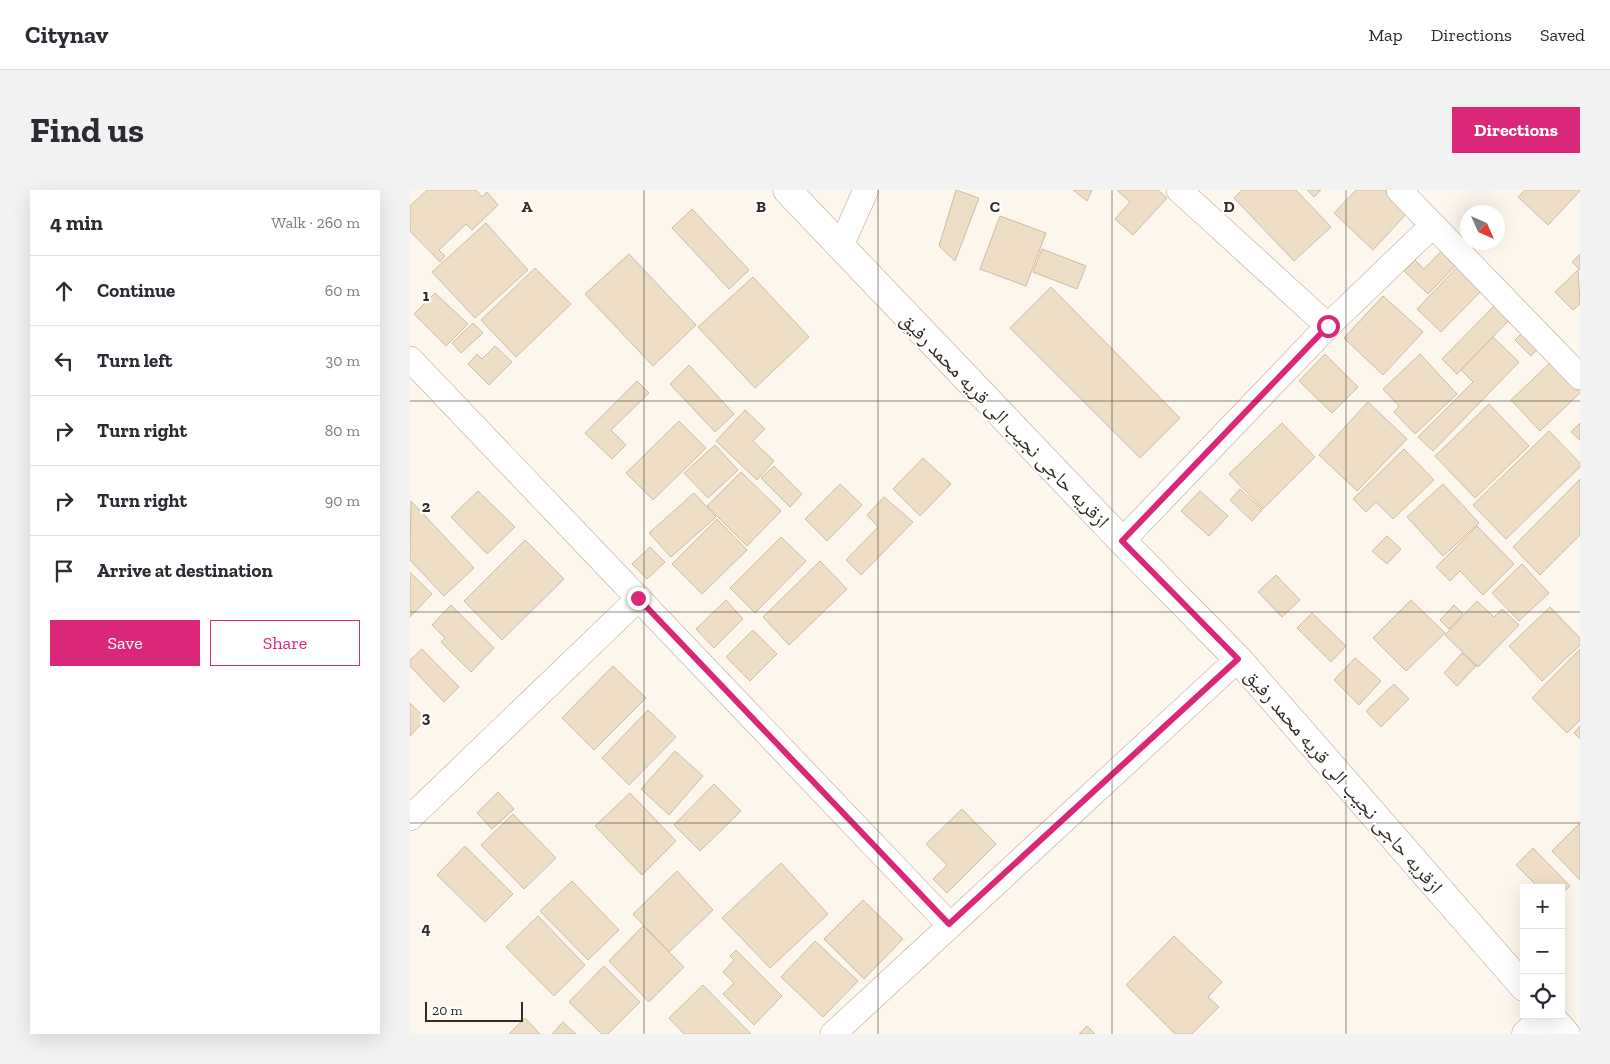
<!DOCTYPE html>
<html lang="en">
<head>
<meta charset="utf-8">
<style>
  :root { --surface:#fff; --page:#f2f2f3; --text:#2b2b33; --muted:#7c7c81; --line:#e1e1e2; --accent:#db2777 }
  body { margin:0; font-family:"Zilla Slab","Noto Naskh Arabic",serif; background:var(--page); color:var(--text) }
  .controls { position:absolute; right:15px; bottom:15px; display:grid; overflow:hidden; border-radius:0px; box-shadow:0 5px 20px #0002 }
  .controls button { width:45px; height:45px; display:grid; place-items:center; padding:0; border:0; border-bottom:1px solid var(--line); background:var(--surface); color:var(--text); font:25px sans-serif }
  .compass { position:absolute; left:1050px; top:15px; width:45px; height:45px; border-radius:50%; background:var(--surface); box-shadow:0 5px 20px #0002; rotate:135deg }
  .scale { position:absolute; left:15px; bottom:12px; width:98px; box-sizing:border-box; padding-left:5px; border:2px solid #322c23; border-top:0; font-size:14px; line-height:18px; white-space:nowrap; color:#322c23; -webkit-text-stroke:4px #fff; paint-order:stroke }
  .stop { position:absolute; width:15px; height:15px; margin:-11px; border:4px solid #db2777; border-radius:50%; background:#fff }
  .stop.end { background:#db2777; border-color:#fff; box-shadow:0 1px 5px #0008 }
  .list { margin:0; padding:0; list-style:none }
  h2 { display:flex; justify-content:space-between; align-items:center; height:65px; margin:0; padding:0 20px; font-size:21px }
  h2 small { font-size:16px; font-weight:400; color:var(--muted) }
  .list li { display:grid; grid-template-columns:32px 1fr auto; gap:15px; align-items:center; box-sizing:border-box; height:70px; padding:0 20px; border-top:1px solid var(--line) }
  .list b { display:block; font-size:19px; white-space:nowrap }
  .list em { font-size:16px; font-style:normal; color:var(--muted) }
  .actions { display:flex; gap:10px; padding:15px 20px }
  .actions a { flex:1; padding:11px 0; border:1px solid var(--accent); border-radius:0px; text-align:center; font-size:18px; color:var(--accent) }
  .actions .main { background:var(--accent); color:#fff }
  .icon { flex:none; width:28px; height:28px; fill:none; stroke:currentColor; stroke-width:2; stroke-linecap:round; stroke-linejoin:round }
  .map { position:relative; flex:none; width:1170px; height:844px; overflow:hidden; border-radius:0px }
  header { display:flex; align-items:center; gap:30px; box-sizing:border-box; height:70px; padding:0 25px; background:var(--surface); border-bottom:1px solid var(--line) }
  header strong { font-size:24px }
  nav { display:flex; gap:28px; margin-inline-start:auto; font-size:18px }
  .intro { display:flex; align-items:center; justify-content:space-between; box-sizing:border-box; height:120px; padding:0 30px }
  h1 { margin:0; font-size:35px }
  .button { padding:12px 22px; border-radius:0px; background:var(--accent); color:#fff; font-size:18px; font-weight:700 }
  main { display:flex; gap:30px; padding:0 30px }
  aside { flex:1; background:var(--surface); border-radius:0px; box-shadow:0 5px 20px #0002 }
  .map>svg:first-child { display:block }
  .building { fill:#efdec6; stroke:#ccbca4 }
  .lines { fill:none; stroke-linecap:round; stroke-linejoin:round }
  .street-casing { stroke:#b1a18a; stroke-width:26 }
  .secondary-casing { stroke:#b1a18a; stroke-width:29 }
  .street { stroke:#fff; stroke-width:25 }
  .secondary { stroke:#fff; stroke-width:28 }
  .route { stroke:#db2777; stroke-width:6 }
  .grid { fill:none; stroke:#322c23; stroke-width:1; stroke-opacity:0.55 }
  .labels { text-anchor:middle; stroke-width:4.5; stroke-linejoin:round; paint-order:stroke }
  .street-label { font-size:20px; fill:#322c23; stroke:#fff }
  .grid-label { font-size:16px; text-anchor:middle; font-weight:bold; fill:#322c23; stroke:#fff; stroke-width:4.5; stroke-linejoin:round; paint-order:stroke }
</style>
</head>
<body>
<header>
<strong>Citynav</strong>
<nav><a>Map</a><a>Directions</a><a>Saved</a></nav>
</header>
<div class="intro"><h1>Find us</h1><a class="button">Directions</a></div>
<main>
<aside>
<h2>4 min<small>Walk · 260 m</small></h2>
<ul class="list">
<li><svg class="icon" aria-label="ahead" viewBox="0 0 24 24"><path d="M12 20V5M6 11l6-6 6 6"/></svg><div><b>Continue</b></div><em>60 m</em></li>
<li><svg class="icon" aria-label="left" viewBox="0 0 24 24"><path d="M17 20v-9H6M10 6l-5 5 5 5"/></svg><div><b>Turn left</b></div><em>30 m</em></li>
<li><svg class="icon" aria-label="right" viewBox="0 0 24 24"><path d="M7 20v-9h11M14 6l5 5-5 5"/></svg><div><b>Turn right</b></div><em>80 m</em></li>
<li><svg class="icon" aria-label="right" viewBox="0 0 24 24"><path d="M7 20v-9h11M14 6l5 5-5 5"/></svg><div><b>Turn right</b></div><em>90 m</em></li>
<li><svg class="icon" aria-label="arrive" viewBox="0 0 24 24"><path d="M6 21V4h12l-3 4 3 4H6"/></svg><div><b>Arrive at destination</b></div></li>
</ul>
<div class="actions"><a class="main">Save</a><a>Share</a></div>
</aside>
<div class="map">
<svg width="1170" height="844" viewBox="0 0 1170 844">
  <rect width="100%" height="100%" fill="#fdf6ec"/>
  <!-- building -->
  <g class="building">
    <polygon points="17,0 66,0 72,7 77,2 88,15 62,40 56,34 29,60 35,66 30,72 0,41 0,16"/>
    <polygon points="546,0 569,8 545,71 529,56"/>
    <polygon points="663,0 682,0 677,11"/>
    <polygon points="707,0 748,0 757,8 723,45 705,29 720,12"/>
    <polygon points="832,0 886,0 921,37 884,71 824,8"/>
    <polygon points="897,0 911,0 904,7"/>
    <polygon points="946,0 975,0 998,22 963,60 924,23"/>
    <polygon points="1115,0 1170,0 1170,1 1138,35 1108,7"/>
    <polygon points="282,19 339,80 319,99 262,38"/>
    <polygon points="590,26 636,43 616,96 570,79"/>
    <polygon points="76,33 118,80 65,128 22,82"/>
    <polygon points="1037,55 1052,69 1018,104 994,81 1005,70 1014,79"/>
    <polygon points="632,59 676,76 667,99 623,82"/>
    <polygon points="219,64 286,135 243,176 175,104"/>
    <polygon points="1170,64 1170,80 1162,72"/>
    <polygon points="1054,70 1078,94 1031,142 1007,119"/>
    <polygon points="125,78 161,114 106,167 71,130"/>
    <polygon points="1168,80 1170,114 1163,120 1145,102"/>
    <polygon points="343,87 399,147 345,198 288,137"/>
    <polygon points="641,97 770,228 730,268 600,138"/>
    <polygon points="25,103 58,134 36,156 4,124"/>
    <polygon points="973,106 1013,142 973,185 934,148"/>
    <polygon points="1089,111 1103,126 1047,184 1032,169"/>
    <polygon points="63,133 73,143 51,163 42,153"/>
    <polygon points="1116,139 1132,154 1121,166 1105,150"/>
    <polygon points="1083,147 1109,172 1023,261 1008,247 1063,192 1051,180"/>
    <polygon points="85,156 102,172 79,195 58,174 67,164 72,169"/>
    <polygon points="915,164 948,197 922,223 889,191"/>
    <polygon points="1010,164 1047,204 1005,244 984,222 989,216 973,199"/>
    <polygon points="1144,169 1170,196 1170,203 1130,241 1101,210"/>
    <polygon points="279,175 324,224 305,242 260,194"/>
    <polygon points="227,191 239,203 201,240 216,255 202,269 175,243"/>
    <polygon points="958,212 997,249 947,301 909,265"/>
    <polygon points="1079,214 1119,256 1065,308 1025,266"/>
    <polygon points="335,220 355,239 343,251 364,271 347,290 306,251"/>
    <polygon points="269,231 296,258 243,310 216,283"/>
    <polygon points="872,233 905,267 853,319 819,284"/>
    <polygon points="1170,233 1170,250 1161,242"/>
    <polygon points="1139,241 1170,273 1170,277 1096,349 1063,315"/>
    <polygon points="305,255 328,280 298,308 274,283"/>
    <polygon points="994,259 1024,290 983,329 966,312 956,322 943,309"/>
    <polygon points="513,268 541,294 510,326 483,299"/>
    <polygon points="364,276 392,304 380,317 351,288"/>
    <polygon points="331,282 371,321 337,356 297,316"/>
    <polygon points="1170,289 1170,345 1130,385 1103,357"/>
    <polygon points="430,294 452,315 417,351 395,329"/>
    <polygon points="1033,294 1069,333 1033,366 997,327"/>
    <polygon points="830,299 852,320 842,331 820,310"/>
    <polygon points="68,301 105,337 77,364 41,327"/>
    <polygon points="790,301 818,326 799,346 771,321"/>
    <polygon points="284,303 306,327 261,367 239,343"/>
    <polygon points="474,307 503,332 451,385 436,370 468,337 457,325"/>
    <polygon points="1,311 64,378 34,406 0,370"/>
    <polygon points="307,329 337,360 292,404 262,374"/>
    <polygon points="1067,336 1104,374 1073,405 1050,381 1040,391 1026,377"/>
    <polygon points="977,346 991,359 977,374 962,361"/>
    <polygon points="371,347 396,371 345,423 320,398"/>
    <polygon points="115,350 154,389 92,450 54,411"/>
    <polygon points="240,357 255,372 237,389 222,374"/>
    <polygon points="410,371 437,399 379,455 353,427"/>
    <polygon points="1112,374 1139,403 1109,431 1082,403"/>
    <polygon points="0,382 22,404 0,427"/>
    <polygon points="866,385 890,410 872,427 848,402"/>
    <polygon points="316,410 333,429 304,458 286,439"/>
    <polygon points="1001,410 1035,443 996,481 963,448"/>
    <polygon points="1067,411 1084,427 1092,419 1109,435 1068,477 1035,445"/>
    <polygon points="41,415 84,458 61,482 31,452 35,448 22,435"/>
    <polygon points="1044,415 1053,424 1039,439 1030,430"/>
    <polygon points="1140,417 1170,448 1170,455 1132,491 1099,456"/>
    <polygon points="902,423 936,456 921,472 887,438"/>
    <polygon points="343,440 367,464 340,491 316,467"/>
    <polygon points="12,459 49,497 34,512 0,476 0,470"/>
    <polygon points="1170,459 1170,530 1157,543 1122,508"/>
    <polygon points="1052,463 1066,476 1047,496 1034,483"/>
    <polygon points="945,468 971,491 949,515 924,490"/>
    <polygon points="203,476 236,508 184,560 152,528"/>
    <polygon points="984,494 999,509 971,537 956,521"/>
    <polygon points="0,513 16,529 0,546"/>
    <polygon points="238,520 266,547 219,595 192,568"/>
    <polygon points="1170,536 1170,549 1164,543"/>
    <polygon points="265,561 293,586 259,625 231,599"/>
    <polygon points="304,594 331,621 290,661 264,635"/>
    <polygon points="88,602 104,619 82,639 67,623"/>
    <polygon points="220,603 266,651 232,685 185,636"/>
    <polygon points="552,619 586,654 537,703 523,689 537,675 516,654"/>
    <polygon points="103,624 146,668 114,699 71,655"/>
    <polygon points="1170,633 1170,690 1142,661"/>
    <polygon points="55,656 103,704 75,732 27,685"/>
    <polygon points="1123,658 1160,696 1151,704 1151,698 1129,698 1106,675"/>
    <polygon points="371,673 418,724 360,778 312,728"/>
    <polygon points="267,681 303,720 259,762 223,724"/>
    <polygon points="162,691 209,740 178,770 130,721"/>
    <polygon points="453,710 493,749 454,789 414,749"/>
    <polygon points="128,726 175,775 144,806 96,757"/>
    <polygon points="233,736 274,777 239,812 199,771"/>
    <polygon points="764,746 812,792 798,807 809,817 782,844 765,844 716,795"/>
    <polygon points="405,751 448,791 413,827 371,787"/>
    <polygon points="326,760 372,806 344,835 313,804 324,793 313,782 324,770 320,766"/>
    <polygon points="194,776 230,812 198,844 192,844 159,812"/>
    <polygon points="293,795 341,844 274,844 259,828"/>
    <polygon points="115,828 130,844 99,844"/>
    <polygon points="153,832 166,844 142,844"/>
    <polygon points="677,836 685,844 669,844"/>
  </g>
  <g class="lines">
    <!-- street casing -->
    <g class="street-casing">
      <g id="street">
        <polyline points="769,0 918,136"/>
        <polyline points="989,0 1170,187"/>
        <polyline points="430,58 456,0"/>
        <polyline points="0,169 539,734"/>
        <polyline points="712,351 918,136 1023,35"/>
        <polyline points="0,628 229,408"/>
        <polyline points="423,844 828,469"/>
      </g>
    </g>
    <!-- secondary casing -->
    <g class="secondary-casing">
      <g id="secondary">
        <polyline points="377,0 712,351 828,469 1114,797"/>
        <polyline points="1139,825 1156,844"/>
        <polyline points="1116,844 1136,825"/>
      </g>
    </g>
    <!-- street -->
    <use href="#street" class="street"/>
    <!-- secondary -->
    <use href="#secondary" class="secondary"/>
  </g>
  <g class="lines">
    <!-- route -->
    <polyline class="route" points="228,408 539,734 828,469 712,351 918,136"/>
  </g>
  <!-- grid -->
  <path class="grid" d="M234 0V844M468 0V844M702 0V844M936 0V844M0 211H1170M0 422H1170M0 633H1170"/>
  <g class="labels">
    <!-- street labels -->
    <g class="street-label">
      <text transform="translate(595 230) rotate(46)" y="7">ازقریه حاجی نجیب الی قریه محمد رفیق</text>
      <text transform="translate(934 591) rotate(49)" y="7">ازقریه حاجی نجیب الی قریه محمد رفیق</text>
    </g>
  </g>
  <g class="grid-label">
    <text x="117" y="22">A</text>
    <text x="351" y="22">B</text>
    <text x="585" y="22">C</text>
    <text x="819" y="22">D</text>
    <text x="16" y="111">1</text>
    <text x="16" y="322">2</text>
    <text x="16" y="533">3</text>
    <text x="16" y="744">4</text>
  </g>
</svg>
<div class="controls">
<button>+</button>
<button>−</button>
<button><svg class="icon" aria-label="locate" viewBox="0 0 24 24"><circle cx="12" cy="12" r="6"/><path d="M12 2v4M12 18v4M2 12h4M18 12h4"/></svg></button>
</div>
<svg class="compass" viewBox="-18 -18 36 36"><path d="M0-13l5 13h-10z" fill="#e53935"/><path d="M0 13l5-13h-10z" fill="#7c7c81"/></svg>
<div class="scale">20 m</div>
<div class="stop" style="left:918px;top:136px"></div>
<div class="stop end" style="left:228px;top:408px"></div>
</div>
</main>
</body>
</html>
